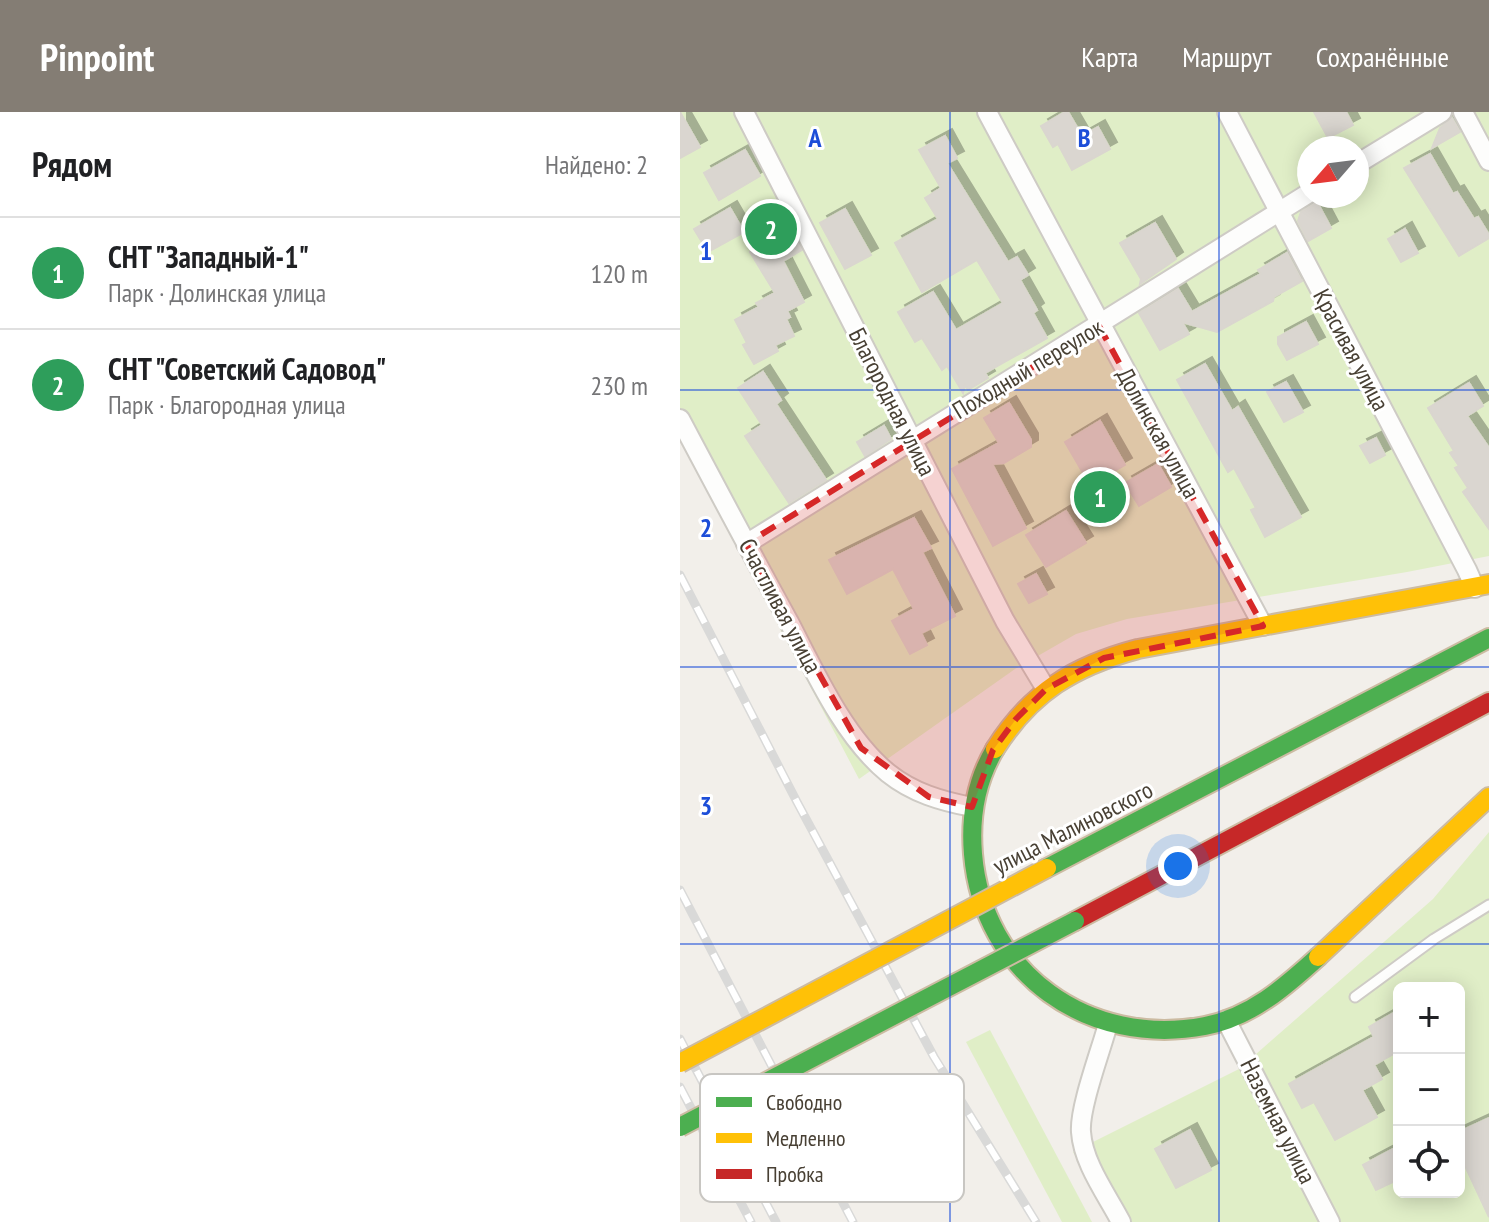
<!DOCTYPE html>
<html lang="ru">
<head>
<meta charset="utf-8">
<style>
  :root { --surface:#fff; --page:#f6f6f6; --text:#202124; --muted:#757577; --line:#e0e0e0; --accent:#847d74 }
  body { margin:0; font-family:"PT Sans Narrow",sans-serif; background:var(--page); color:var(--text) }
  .controls { position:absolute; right:24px; bottom:24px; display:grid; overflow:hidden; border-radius:12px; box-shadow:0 4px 20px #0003 }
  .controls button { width:72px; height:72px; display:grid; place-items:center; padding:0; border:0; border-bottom:2px solid var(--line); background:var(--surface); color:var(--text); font:40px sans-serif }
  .compass { position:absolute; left:617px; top:24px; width:72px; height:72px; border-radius:50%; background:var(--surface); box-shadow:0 4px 20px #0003; rotate:242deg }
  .you { position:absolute; left:498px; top:754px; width:28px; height:28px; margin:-20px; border:6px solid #fff; border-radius:50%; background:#1a73e8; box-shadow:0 0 0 12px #1a73e833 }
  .badge { display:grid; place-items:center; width:52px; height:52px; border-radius:50%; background:var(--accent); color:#fff; font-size:26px; font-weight:700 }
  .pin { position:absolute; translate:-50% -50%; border:4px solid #fff; box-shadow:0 2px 8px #0006 }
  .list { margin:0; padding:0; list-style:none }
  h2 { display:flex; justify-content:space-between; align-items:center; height:104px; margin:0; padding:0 32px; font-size:34px }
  h2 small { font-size:26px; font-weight:400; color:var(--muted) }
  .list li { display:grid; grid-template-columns:52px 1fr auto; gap:24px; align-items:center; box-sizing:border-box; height:112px; padding:0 32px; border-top:2px solid var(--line) }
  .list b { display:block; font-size:30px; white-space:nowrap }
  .list p { margin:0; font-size:26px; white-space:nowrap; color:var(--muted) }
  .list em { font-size:26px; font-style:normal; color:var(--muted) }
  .icon { flex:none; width:44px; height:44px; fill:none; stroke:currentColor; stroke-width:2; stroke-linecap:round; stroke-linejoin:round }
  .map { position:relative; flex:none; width:809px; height:1110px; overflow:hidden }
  header { display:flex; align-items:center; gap:48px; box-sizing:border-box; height:112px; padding:0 40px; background:var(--accent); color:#fff }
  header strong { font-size:38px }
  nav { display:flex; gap:44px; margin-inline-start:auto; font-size:28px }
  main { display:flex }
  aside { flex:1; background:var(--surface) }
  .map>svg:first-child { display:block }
  .green { fill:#e0eec7; fill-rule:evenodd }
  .building { fill:#dad6d0; stroke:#dad6cf; stroke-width:2; filter:url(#shadow) }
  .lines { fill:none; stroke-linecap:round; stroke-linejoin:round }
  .lane-casing { stroke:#cecbc5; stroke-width:13 }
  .street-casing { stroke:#cecbc5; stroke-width:22 }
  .fast-casing { stroke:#ccbba2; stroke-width:22 }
  .slow-casing { stroke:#ccbba2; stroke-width:22 }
  .jam-casing { stroke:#ccbba2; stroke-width:22 }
  .lane { stroke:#fdfdfc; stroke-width:9 }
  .street { stroke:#fdfdfc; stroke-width:18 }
  .fast { stroke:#4caf50; stroke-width:18 }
  .slow { stroke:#ffc107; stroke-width:18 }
  .jam { stroke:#c62828; stroke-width:18 }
  .rail-casing { stroke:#d9d9d8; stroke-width:9 }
  .rail { stroke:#fff; stroke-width:6; stroke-dasharray:18; stroke-linecap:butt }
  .fast-bridge-casing { stroke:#ccbba2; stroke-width:22; stroke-linecap:butt }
  .slow-bridge-casing { stroke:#ccbba2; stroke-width:22; stroke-linecap:butt }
  .fast-bridge { stroke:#4caf50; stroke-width:18 }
  .slow-bridge { stroke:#ffc107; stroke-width:18 }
  .marked { fill:#d62828; fill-opacity:0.2; stroke:#d62828; stroke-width:6; stroke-dasharray:16 10; stroke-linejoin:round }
  .grid { fill:none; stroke:#1d4ed8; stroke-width:2; stroke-opacity:0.55 }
  .labels { text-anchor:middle; stroke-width:6; stroke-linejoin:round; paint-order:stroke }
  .street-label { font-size:24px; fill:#484034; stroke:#fff }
  .key { fill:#fff; stroke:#c8c6c2; stroke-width:2 }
  .key-label { font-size:22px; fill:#484034 }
  .grid-label { font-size:26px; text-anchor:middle; font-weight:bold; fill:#1d4ed8; stroke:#fff; stroke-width:6; stroke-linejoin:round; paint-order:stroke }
</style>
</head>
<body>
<header>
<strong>Pinpoint</strong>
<nav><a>Карта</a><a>Маршрут</a><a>Сохранённые</a></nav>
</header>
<main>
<aside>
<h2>Рядом<small>Найдено: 2</small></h2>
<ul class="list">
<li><span class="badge" style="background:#2e9e5b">1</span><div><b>СНТ &quot;Западный-1&quot;</b><p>Парк · Долинская улица</p></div><em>120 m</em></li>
<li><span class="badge" style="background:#2e9e5b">2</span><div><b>СНТ &quot;Советский Садовод&quot;</b><p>Парк · Благородная улица</p></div><em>230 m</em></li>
</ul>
</aside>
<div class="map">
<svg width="809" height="1110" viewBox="0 0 809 1110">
  <defs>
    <filter id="shadow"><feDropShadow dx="7" dy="-7" stdDeviation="0" flood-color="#0004"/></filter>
  </defs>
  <rect width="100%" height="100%" fill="#f2efea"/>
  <!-- green -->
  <g class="green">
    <path d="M0 0H809V444L727 460 447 507 396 522 335 557 179 667 0 327ZM629 36H677V84H629Z"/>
    <path d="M809 720V1110H430L393 1040 559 957 753 787ZM719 876H779V1080H719Z"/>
    <polygon points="310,918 412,1110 382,1110 286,930"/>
  </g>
  <!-- building -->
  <g class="building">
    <polygon points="0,0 20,35 0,46"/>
    <polygon points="385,0 388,0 402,24 418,15 430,37 392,58 378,32 373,35 361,14"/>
    <polygon points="634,0 666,0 673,13 648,26"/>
    <polygon points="772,6 780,20 752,36 760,16"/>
    <polygon points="265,24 277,46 267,51 328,150 337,145 348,163 340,168 357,198 353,201 367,226 305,261 308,266 288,278 285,273 283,281 267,254 262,258 242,226 235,230 218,200 253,180 276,218 323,191 297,148 242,180 215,131 258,107 245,86 261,76 239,38"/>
    <polygon points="65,38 80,64 39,88 24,61"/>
    <polygon points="750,42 773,82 777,80 794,107 798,105 809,123 809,126 779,144 724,56"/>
    <polygon points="637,90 651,116 628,129 618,109 621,100"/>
    <polygon points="50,96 64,120 28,140 14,117"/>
    <polygon points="165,97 191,143 165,157 140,111"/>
    <polygon points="475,111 496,147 460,172 461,167 440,131"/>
    <polygon points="109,117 122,138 103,149 124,190 107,199 110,205 106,207 114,224 95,233 98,239 74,252 63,233 67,231 55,208 79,195 76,191 95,181 70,140"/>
    <polygon points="725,117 738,141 721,150 708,127"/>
    <polygon points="607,141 622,169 594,185 593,189 537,220 502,210 509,222 480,238 459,201 498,177 512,200 581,162 578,158"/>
    <polygon points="626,210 638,232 607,248 598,232 598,225"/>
    <polygon points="525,252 552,299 558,295 621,405 585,425 571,398 576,396 554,356 548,360 497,268"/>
    <polygon points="83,260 101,288 96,292 146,368 109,391 65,324 82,313 58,276"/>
    <polygon points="606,270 623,300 604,310 587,280"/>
    <polygon points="789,271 803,294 787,304 809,336 809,417 783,380 788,376 775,356 779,354 770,341 774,339 748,296"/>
    <polygon points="329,291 351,328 351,335 324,351 312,352 346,416 313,434 272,357 319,331 304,306"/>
    <polygon points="420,309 445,353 410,373 385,330"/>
    <polygon points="204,314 211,327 185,344 177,330"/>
    <polygon points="696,326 705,343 690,351 680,334"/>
    <polygon points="478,352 491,375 459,394 445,371"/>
    <polygon points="386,399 406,431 366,455 346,423"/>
    <polygon points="234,406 251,436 242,440 275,504 241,521 247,533 230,542 212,509 234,497 213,457 167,482 149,448"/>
    <polygon points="356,462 367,482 349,491 338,472"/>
    <polygon points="719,898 719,939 694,953 702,967 682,978 697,1005 655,1028 634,990 622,996 609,972 694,925 689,915"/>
    <polygon points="809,1006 809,1105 779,1041 779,1020"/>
    <polygon points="510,1018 531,1058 496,1076 475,1037"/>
    <polygon points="719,1034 719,1067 696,1078 683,1053"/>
  </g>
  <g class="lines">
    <!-- lane casing -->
    <g class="lane-casing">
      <polyline id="lane" points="675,885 754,827 809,793"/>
    </g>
    <!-- street casing -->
    <g class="street-casing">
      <g id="street">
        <polyline points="64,0 325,509 366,577"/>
        <polyline points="307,0 583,514"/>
        <polyline points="547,0 787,458 795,476"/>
        <polyline points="783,0 809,49"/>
        <polyline points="677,52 762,0"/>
        <path d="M0 307C36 375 72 443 109 510 135 560 164 625 208 661 233 681 261 689 292 695"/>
        <polyline points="66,432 629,81"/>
        <polyline points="546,908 650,1110"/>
        <path d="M428 912C421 938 399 996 401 1020 403 1051 427 1083 441 1110"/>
      </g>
    </g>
    <!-- fast casing -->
    <g class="fast-casing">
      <g id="fast">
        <path d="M315 637C296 669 290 706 293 742 303 862 409 936 525 914 571 905 605 875 638 845"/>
        <polyline points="367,756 809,526"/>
      </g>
    </g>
    <!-- slow casing -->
    <g class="slow-casing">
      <g id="slow">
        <path d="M315 637C351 580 394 554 458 537L809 472"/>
        <polyline points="638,845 809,685"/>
      </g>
    </g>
    <!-- jam casing -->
    <g class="jam-casing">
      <polyline id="jam" points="395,809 809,590"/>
    </g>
    <!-- lane -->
    <use href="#lane" class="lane"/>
    <!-- street -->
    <use href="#street" class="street"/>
    <!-- fast -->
    <use href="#fast" class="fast"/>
    <!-- slow -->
    <use href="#slow" class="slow"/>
    <!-- jam -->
    <use href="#jam" class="jam"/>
    <!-- rail casing -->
    <g class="rail-casing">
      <g id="rail">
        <polyline points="0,463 117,690 254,945 356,1110"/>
        <polyline points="0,778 173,1110"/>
        <polyline points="0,927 96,1110"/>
        <polyline points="0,975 71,1110"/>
      </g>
    </g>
    <!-- rail -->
    <use href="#rail" class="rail"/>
    <!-- fast-bridge casing -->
    <g class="fast-bridge-casing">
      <polyline id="fast-bridge" points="0,1015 395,809"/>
    </g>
    <!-- slow-bridge casing -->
    <g class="slow-bridge-casing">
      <polyline id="slow-bridge" points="0,951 367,756"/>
    </g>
    <!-- fast-bridge -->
    <use href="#fast-bridge" class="fast-bridge"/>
    <!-- slow-bridge -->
    <use href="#slow-bridge" class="slow-bridge"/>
  </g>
  <!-- marked area -->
  <path class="marked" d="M419 214 583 514 424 546 366 577 336 607 313 638 292 695 249 685 181 636 66 432Z"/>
  <!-- grid -->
  <path class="grid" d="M270 0V1110M539 0V1110M0 278H809M0 555H809M0 832H809"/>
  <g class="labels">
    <!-- street labels -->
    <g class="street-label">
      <text transform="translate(671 238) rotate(62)" y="8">Красивая улица</text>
      <text transform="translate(348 257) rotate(-31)" y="8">Походный переулок</text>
      <text transform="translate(212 290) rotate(63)" y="8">Благородная улица</text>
      <text transform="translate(478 321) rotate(61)" y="8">Долинская улица</text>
      <text transform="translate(100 494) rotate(62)" y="8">Счастливая улица</text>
      <text transform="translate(393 716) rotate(-27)" y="8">улица Малиновского</text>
      <text transform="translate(598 1009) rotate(63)" y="8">Наземная улица</text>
    </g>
  </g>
  <!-- legend -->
  <rect x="20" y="962" width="264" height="128" rx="12" class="key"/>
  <rect x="36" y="985" width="36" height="10" fill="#4caf50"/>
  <rect x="36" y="1021" width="36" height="10" fill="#ffc107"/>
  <rect x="36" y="1057" width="36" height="10" fill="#c62828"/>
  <g class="key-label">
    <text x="86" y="998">Свободно</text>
    <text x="86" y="1034">Медленно</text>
    <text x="86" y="1070">Пробка</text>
  </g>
  <g class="grid-label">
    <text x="135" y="35">A</text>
    <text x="404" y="35">B</text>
    <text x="26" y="148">1</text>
    <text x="26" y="425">2</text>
    <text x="26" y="703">3</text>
  </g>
</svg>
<div class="controls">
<button>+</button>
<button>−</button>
<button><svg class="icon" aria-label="locate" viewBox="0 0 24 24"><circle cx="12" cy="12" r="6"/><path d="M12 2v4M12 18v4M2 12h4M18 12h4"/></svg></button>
</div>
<svg class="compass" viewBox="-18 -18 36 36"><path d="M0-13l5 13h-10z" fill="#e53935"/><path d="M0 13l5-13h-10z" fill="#757577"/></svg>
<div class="you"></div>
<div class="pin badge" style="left:420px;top:385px;background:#2e9e5b">1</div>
<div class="pin badge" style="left:91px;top:117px;background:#2e9e5b">2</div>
</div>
</main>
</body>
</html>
